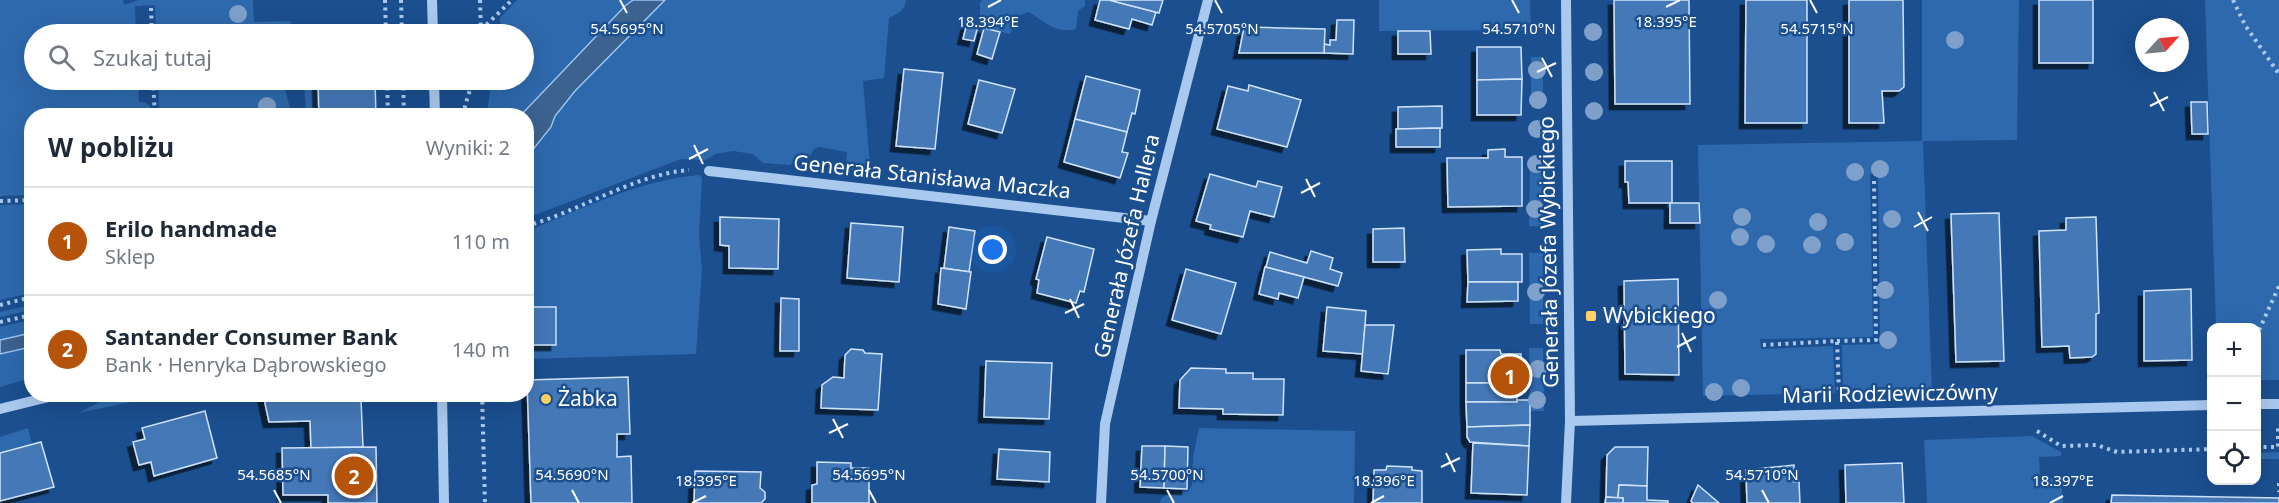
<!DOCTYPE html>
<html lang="pl">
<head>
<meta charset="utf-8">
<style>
  :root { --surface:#fff; --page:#f2f2f3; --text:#1f2937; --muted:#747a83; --line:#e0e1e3; --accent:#b45309 }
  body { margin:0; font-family:"Noto Sans",sans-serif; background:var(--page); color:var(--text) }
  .controls { position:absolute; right:18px; bottom:18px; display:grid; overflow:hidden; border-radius:12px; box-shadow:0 6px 24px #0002 }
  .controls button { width:54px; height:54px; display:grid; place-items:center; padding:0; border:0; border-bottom:2px solid var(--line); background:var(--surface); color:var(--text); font:30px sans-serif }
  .compass { position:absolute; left:2135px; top:18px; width:54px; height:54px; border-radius:50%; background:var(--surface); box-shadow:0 6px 24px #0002; rotate:63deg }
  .you { position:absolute; left:993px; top:250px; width:21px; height:21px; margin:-15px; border:4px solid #fff; border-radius:50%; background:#1a73e8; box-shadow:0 0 0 9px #1a73e833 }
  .badge { display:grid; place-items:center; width:39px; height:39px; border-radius:50%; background:var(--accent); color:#fff; font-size:20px; font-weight:700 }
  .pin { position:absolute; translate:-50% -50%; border:3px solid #fff; box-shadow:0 2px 6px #0006 }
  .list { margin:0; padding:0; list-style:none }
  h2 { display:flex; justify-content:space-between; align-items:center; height:78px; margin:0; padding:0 24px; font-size:26px }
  h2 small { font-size:20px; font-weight:400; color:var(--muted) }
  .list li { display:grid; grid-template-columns:39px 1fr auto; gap:18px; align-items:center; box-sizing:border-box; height:108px; padding:0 24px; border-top:2px solid var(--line) }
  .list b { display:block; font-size:22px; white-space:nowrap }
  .list p { margin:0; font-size:20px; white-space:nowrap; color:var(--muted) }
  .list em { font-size:20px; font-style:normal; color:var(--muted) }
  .icon { flex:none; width:33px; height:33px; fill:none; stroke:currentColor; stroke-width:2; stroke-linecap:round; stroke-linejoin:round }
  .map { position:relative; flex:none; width:2279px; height:503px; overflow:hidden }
  .search { position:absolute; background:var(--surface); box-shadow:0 6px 24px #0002; left:24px; top:24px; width:510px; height:66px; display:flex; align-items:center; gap:15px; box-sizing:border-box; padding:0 21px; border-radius:33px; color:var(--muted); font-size:22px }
  .panel { position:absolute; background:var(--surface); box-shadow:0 6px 24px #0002; left:24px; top:108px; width:510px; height:294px; border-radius:24px }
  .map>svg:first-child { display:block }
  .green { fill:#2e69ad }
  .water { fill:#3c6290; stroke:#9cc4f0; stroke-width:1.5 }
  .building { fill:#4478b7; stroke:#cfe3fa; stroke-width:1.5; filter:url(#shadow) }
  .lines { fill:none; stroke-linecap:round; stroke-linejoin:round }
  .path { stroke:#a9c9ee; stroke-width:4; stroke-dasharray:3 4.5; stroke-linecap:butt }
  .minor { stroke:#a9c9ee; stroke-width:10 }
  .tree { fill:#7ea0ca }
  .ticks { fill:none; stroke:#fff; stroke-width:2 }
  .poi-dot { fill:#ffd166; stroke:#1b4f8f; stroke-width:2 }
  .labels { text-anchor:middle; stroke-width:5; stroke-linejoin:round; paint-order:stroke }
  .street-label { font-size:21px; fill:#fff; stroke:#1b4f8f }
  .poi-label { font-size:21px; fill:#fff; stroke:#1b4f8f; text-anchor:start }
  .ticks-label { font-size:15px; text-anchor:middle; fill:#fff; stroke:#1b4f8f; stroke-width:5; stroke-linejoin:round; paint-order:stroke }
</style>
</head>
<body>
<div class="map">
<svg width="2279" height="503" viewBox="0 0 2279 503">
  <defs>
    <filter id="shadow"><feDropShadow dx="-5.5" dy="5.5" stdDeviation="0" flood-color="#0009"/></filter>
  </defs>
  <rect width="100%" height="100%" fill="#1b4f8f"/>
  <!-- green -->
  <g class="green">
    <polygon points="0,0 123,0 124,5 139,0 253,0 254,22 291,21 291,34 156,34 155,5 135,6 136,34 34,34 34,80 138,80 139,102 144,102 150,106 150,115 32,116 31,195 0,196"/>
    <polygon points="517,0 633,0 625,6 521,115 487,116 491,80 524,80 524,34 501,34 500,18"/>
    <path d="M665 0H906C905 11 898 13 889 18L884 78 863 81 870 167C860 172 854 173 846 164L847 152 819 147 815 148 809 157 789 165 763 163 753 154 733 151 716 154 706 160 681 159 527 218V157L550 127 555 116 575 91Z"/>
    <path d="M982 0H1085V6L1078 11 1076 29C1056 34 1045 22 1029 12L1018 16 1010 34 984 28 980 18V3Z"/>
    <polygon points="1379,0 1530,0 1531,30 1379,31"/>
    <polygon points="1922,0 2019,0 2017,140 1923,141 1932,391 1843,393 1842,345 1880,344 1878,175 1870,174 1873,337 1760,339 1761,349 1833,346 1835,393 1703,396 1698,145 1922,141"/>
    <polygon points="2205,0 2279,0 2279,380 2257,380 2256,328 2216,327"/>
    <rect x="1531" y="57" width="12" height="50"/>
    <polygon points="158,80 277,80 285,90 292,115 159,115"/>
    <polygon points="304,80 318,80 319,115 306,115"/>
    <polygon points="1530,157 1542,157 1542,227 1529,226"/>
    <path d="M699 175 702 178 699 234 702 270 696 354 527 359V345H556V308L532 307 529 257 527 256V231C582 209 639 180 699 175Z"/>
    <polygon points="32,204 31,293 0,300 0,205"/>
    <polygon points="1529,253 1543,253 1543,324 1530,324"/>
    <polygon points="31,305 31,310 0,317 0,312"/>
    <polygon points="31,320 31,333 0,340 0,327"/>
    <polygon points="31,347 31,378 0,387 0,354"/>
    <polygon points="1529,348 1543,348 1544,411 1530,411"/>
    <polygon points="126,394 165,395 78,413 106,399"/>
    <polygon points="28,428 32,444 0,453 0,437"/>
    <polygon points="1199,428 1355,431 1354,503 1160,503 1161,499 1167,495 1188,492 1192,485 1193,457"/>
    <polygon points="2032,436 2061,452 2061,456 2039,457 2040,478 2061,478 2063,503 1927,503 1924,440"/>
    <polygon points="2279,452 2279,459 2257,459 2257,453"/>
  </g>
  <!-- water -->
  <g class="water">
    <polygon points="633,0 665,0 575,91 555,116 551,127 527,157 526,116 521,115 625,6"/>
    <polygon points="31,333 31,347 0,354 0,340"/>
  </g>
  <!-- building -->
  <g class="building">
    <polygon points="1100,0 1109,0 1156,12 1152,25 1132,19 1129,29 1095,20"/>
    <polygon points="1109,0 1163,0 1159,13"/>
    <polygon points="1614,0 1689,0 1690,104 1615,104"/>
    <polygon points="1746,0 1807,0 1807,123 1745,123"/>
    <polygon points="1849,0 1903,0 1904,87 1899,91 1882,91 1884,123 1849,123"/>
    <rect x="2039" y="0" width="54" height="63"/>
    <polygon points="1337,20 1354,20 1353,54 1324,53 1324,44 1330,45 1330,40 1336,40"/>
    <polygon points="967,23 978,26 974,41 963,39"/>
    <polygon points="1244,27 1325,29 1324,53 1239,53"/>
    <polygon points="984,28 1000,32 992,59 977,54"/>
    <polygon points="1398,31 1430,31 1431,54 1398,54"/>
    <polygon points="374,32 374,34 317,34 317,33"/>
    <polygon points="1477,47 1521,47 1522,79 1477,80"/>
    <polygon points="904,69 943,73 935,149 896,146"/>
    <polygon points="1086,76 1140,90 1135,114 1132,113 1127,132 1075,119"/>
    <polygon points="1522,79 1521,115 1477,115 1477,80"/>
    <polygon points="318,80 375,80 376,116 319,116"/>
    <polygon points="979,80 1015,89 1002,133 968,124"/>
    <polygon points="1249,85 1301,100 1287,147 1217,129 1228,86 1248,91"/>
    <polygon points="2191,102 2207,102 2208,134 2192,134"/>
    <polygon points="1442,106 1442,128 1398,129 1398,107"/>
    <polygon points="1075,119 1127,132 1122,152 1128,153 1120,178 1064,162"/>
    <polygon points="1440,128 1440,147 1396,147 1396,129"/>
    <polygon points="1505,149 1505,157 1522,157 1522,206 1448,207 1447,158 1488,158 1488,150"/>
    <polygon points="1625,161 1672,161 1672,203 1629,203 1628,182 1625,182"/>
    <polygon points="1210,174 1256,187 1258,181 1282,187 1274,217 1250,211 1243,237 1210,229 1211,225 1196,221"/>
    <polygon points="1670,203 1699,203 1700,223 1670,223"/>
    <polygon points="1999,213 2004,361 1956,362 1951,214"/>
    <polygon points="720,217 779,219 778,269 729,268 729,246 720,245"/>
    <polygon points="2096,217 2099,313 2096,314 2096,354 2092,357 2070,358 2069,346 2042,347 2039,231 2066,230 2066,218"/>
    <polygon points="851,223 903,227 899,282 847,278"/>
    <polygon points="949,227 975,231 969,272 944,268"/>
    <polygon points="1404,228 1405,262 1373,262 1373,229"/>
    <polygon points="1047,237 1094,249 1084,292 1080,291 1076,303 1037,293 1039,280 1036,279"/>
    <polygon points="1501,249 1501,254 1522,254 1522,282 1468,282 1467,250"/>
    <polygon points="1311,251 1333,258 1330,269 1342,273 1338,286 1266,267 1270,252 1307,263"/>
    <polygon points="1265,267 1304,277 1298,298 1279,293 1278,299 1259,294"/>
    <polygon points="941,268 971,272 966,309 938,304"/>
    <polygon points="1186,269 1236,283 1221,334 1172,320"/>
    <polygon points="1678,279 1679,375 1625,374 1624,281"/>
    <polygon points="1468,282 1518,282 1518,301 1467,302"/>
    <polygon points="2191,289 2192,360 2144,361 2144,291"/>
    <polygon points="781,298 799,299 799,351 780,351"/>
    <rect x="526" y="307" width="30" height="38"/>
    <polygon points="1327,307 1366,311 1363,354 1323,351"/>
    <polygon points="1365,325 1394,325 1388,374 1361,371"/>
    <polygon points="851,349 863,350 865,353 882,354 878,410 821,408 822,385 833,377 844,378 845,355"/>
    <polygon points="1466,350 1500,350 1501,354 1521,354 1522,383 1466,383"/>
    <polygon points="986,361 1052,363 1049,419 984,417"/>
    <polygon points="1191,368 1226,369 1226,373 1253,373 1253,379 1284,379 1283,415 1223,414 1223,409 1179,408 1180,380"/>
    <polygon points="628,377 630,434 617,434 617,457 631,456 632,503 531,503 527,380"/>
    <rect x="1466" y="383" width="51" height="19"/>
    <polygon points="263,394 367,394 367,399 361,399 363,447 311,448 310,421 269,422"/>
    <polygon points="1517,400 1530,400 1530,425 1467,427 1466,402 1517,402"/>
    <polygon points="205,411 217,458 154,476 151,462 139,465 133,442 145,439 142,428"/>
    <polygon points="1530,425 1529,446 1470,442 1467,437 1467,427"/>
    <polygon points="41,442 54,487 0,501 0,453"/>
    <polygon points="1473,443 1529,446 1527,495 1471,493"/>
    <polygon points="1142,446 1165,446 1164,488 1140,487"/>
    <polygon points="1165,446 1188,447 1187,489 1164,488"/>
    <polygon points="376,447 377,503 328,503 328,495 283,495 282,448"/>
    <polygon points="1615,447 1648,447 1647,486 1619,485 1618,498 1606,497 1607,455"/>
    <polygon points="999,449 1050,452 1049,482 997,479"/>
    <polygon points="817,462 851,463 851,468 869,468 869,503 812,503 812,485 817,484"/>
    <polygon points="1902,463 1904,503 1846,503 1845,465"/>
    <polygon points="1794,465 1794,482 1799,482 1800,503 1747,503 1746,470"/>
    <polygon points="1387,466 1412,467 1412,470 1422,471 1422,503 1373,503 1374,470 1386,470"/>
    <polygon points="695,471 761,472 760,488 765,492 765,499 761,503 694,503"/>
    <polygon points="1619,485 1647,486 1647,500 1668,501 1668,503 1623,503 1623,498 1618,498"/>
    <polygon points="1698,485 1719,503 1693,503 1691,501"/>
    <polygon points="2112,495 2279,498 2279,503 2111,503"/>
    <polygon points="1606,497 1623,498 1623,503 1605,503"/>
  </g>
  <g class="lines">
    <!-- path -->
    <g class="path">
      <polyline points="385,0 386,34"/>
      <polyline points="401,0 402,34"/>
      <polyline points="480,0 481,34"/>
      <polyline points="2233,0 2245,25 2279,74"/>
      <polyline points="151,8 152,34"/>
      <polyline points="481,30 512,0"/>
      <polyline points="153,80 155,116"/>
      <polyline points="387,80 388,116"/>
      <polyline points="403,80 404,116"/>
      <polyline points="375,81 387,80"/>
      <polyline points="465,116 465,106 473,80"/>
      <polyline points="0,201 32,200"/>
      <path d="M526 226C581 211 632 175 689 170"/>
      <polyline points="0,305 32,297"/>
      <polyline points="0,322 32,315"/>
      <polyline points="2256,337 2279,286"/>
      <polyline points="1837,341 1876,340 1874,177"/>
      <polyline points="1763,345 1837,341 1839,394"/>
      <polyline points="482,394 485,503"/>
      <polyline points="2037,431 2061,446 2097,445 2117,452 2212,449"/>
      <polyline points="2256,447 2278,447 2278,426"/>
      <polyline points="2279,483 2279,492"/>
    </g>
    <!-- minor -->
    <g class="minor">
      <polyline points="432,0 433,34"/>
      <polyline points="1566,0 1570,421 1566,503"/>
      <polyline points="434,80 435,116"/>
      <polyline points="709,171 1151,221"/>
      <polyline points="442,394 444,503"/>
      <polyline points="2256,404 2279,404"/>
      <polyline points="0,409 61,394"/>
      <polyline points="1570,421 2212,405"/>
      <polyline points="1101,503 1105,424 1151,221 1208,0"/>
    </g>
  </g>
  <!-- trees -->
  <g class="tree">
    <circle cx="238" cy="14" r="9"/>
    <circle cx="1593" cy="32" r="9"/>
    <circle cx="1955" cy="40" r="9"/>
    <circle cx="1537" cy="70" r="9"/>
    <circle cx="1594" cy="72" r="9"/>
    <circle cx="1538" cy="100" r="9"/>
    <circle cx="267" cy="106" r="9"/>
    <circle cx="1594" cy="111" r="9"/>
    <circle cx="1537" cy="129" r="9"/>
    <circle cx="1536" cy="164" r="9"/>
    <circle cx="1880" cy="169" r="9"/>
    <circle cx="1855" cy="172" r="9"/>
    <circle cx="1535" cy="209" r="9"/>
    <circle cx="1742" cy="217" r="9"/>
    <circle cx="1892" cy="219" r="9"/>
    <circle cx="1818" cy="222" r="9"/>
    <circle cx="1740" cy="237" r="9"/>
    <circle cx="1845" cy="242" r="9"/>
    <circle cx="1766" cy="244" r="9"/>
    <circle cx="1812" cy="245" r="9"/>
    <circle cx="1885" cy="290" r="9"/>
    <circle cx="1536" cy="292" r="9"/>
    <circle cx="1718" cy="300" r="9"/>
    <circle cx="1888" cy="340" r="9"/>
    <circle cx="1538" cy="369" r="9"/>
    <circle cx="1741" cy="388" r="9"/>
    <circle cx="1714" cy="392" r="9"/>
    <circle cx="1537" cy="400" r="9"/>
  </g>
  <!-- ticks -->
  <path class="ticks" d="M620 0 627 13M1215 0 1222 13M1512 0 1519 13M1810 0 1817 13M988 7 1001 0M1666 7 1680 0M1542 58 1552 77M1537 72 1556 63M2154 92 2164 111M2150 106 2168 97M694 145 703 164M689 159 708 149M1306 179 1315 197M1301 193 1320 183M1918 212 1928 231M1914 227 1932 217M1070 299 1079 318M1065 313 1084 304M1682 333 1691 352M1677 347 1696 337M833 419 843 438M829 433 848 424M1446 453 1455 472M1441 467 1460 458M274 490 281 503M572 490 579 503M869 490 876 503M1167 490 1174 503M1762 490 1769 503M692 503 706 496M1371 503 1384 496M2050 503 2063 496"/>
  <!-- markers -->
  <g class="poi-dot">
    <rect x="1585" y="310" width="12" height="12" rx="3"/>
    <circle cx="546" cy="399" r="6"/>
  </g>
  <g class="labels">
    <!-- street labels -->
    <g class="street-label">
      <text transform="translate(932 177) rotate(6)" y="7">Generała Stanisława Maczka</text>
      <text transform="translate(1127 246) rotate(-77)" y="7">Generała Józefa Hallera</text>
      <text transform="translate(1549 252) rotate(-91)" y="7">Generała Józefa Wybickiego</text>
      <text transform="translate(1890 394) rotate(-1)" y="7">Marii Rodziewiczówny</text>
    </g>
    <!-- poi labels -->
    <g class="poi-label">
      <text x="1603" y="323">Wybickiego</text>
      <text x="558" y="406">Żabka</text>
    </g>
  </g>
  <g class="ticks-label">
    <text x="988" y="27">18.394°E</text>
    <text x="1666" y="27">18.395°E</text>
    <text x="627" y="34">54.5695°N</text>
    <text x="1222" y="34">54.5705°N</text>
    <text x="1519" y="34">54.5710°N</text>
    <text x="1817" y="34">54.5715°N</text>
    <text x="274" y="480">54.5685°N</text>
    <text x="572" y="480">54.5690°N</text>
    <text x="869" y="480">54.5695°N</text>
    <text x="1167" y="480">54.5700°N</text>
    <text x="1762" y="480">54.5710°N</text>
    <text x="706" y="486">18.395°E</text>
    <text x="1384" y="486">18.396°E</text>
    <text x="2063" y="486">18.397°E</text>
  </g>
</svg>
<div class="controls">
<button>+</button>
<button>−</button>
<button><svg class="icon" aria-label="locate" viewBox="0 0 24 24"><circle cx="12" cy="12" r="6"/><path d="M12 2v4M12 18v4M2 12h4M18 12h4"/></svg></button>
</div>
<svg class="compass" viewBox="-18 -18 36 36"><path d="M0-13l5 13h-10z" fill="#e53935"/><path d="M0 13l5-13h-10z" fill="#747a83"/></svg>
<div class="you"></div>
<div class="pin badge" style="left:1510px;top:376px">1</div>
<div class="pin badge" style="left:354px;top:476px">2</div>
<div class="search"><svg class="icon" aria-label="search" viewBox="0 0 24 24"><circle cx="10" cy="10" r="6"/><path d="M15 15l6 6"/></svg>Szukaj tutaj</div>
<section class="panel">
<h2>W pobliżu<small>Wyniki: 2</small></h2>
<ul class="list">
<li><span class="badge">1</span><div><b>Erilo handmade</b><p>Sklep</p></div><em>110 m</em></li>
<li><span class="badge">2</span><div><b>Santander Consumer Bank</b><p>Bank · Henryka Dąbrowskiego</p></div><em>140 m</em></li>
</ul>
</section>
</div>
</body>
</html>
